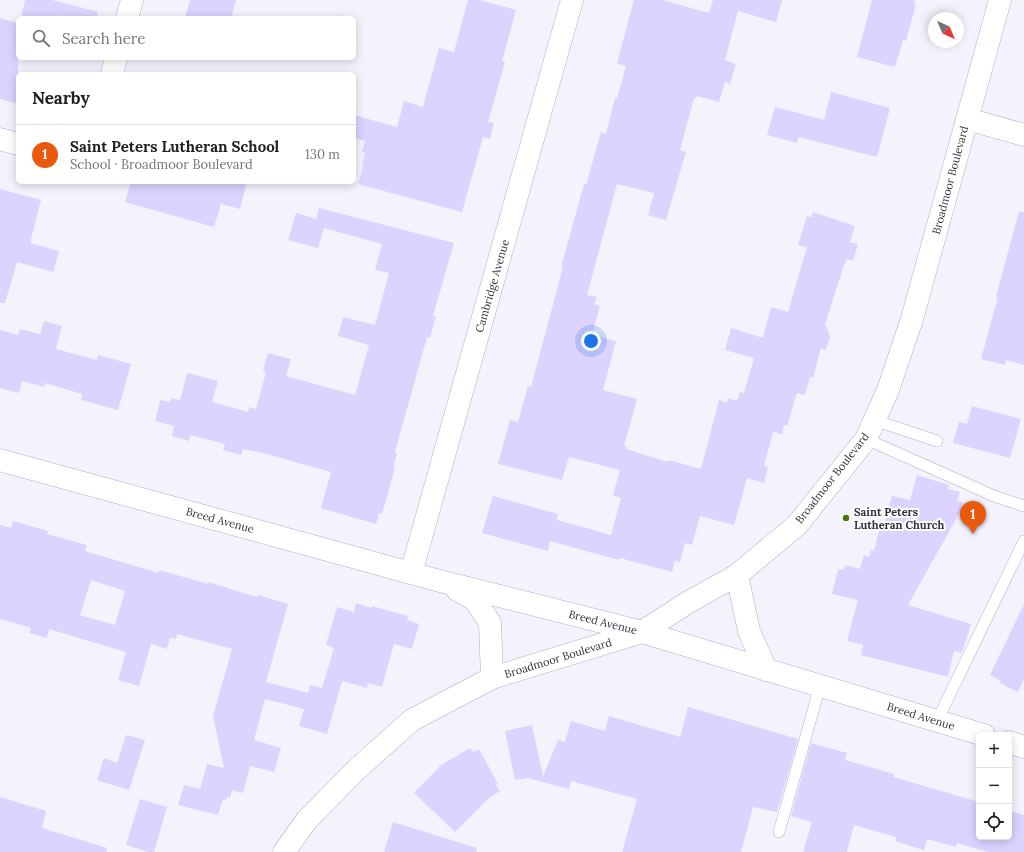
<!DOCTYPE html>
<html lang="en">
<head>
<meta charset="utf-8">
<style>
  :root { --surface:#fff; --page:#f6f6f6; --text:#202124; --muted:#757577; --line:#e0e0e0; --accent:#ea580c }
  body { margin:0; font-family:Lora,serif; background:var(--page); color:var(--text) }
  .controls { position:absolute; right:12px; bottom:12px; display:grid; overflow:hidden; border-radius:6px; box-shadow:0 2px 10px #0003 }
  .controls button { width:36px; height:36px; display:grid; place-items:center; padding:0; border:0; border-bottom:1px solid var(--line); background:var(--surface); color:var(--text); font:20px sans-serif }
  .compass { position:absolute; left:928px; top:12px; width:36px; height:36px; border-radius:50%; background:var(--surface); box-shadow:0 2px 10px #0003; rotate:136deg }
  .you { position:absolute; left:591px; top:341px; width:14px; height:14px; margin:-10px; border:3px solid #fff; border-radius:50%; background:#1a73e8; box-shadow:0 0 0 6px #1a73e833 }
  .badge { display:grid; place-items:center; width:26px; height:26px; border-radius:50%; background:var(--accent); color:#fff; font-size:13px; font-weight:700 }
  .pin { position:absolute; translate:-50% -33px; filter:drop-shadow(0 1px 2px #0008) }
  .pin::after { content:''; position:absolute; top:21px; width:14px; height:12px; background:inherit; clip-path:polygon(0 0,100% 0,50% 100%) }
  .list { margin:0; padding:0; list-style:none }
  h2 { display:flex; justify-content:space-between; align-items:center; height:52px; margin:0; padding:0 16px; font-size:17px }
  h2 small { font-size:13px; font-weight:400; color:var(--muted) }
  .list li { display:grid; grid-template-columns:26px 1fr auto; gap:12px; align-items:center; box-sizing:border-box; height:60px; padding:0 16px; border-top:1px solid var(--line) }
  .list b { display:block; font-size:15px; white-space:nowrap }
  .list p { margin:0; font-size:13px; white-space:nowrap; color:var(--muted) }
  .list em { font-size:13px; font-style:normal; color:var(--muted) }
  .icon { flex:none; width:22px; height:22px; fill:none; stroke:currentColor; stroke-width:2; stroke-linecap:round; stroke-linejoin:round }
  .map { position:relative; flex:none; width:1024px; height:852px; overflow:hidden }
  .search { position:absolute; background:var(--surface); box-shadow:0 2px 10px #0003; left:16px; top:16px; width:340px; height:44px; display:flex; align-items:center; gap:10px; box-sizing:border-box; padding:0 14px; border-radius:6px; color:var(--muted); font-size:15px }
  .panel { position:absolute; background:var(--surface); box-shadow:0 2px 10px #0003; left:16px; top:72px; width:340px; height:112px; border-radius:6px }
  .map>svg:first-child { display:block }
  .building { fill:#dcd3ff; fill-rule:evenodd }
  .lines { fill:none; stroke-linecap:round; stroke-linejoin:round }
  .lane-casing { stroke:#b2acc6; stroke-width:12 }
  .street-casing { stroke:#b2acc6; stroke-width:23 }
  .lane { stroke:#fff; stroke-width:11 }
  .street { stroke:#fff; stroke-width:22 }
  .poi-dot { fill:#477904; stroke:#fff; stroke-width:1.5 }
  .labels { text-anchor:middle; stroke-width:4; stroke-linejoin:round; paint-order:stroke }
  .street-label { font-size:11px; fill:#33313c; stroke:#fff }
  .poi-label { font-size:11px; font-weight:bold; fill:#33313c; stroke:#fff; text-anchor:start }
</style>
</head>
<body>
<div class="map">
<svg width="1024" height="852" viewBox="0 0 1024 852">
  <rect width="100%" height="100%" fill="#f4f2fd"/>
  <!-- building -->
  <g class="building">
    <polygon points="25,0 52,0 98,12 97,18 21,18"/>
    <polygon points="190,0 236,0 231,18 185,18"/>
    <polygon points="468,0 480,0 516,10 502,61 505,62 488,122 494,123 490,139 483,137 462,212 358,184 364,165 362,165 365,153 362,152 365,141 354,138 354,115 397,127 404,101 423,107 439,48 454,52"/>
    <polygon points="634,0 662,0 709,13 713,0 782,0 776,22 738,11 725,60 736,64 730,84 725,82 719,102 697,96 696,99 694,98 680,150 686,152 666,220 648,215 654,193 617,184 587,295 597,297 594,304 600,306 592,335 616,341 603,390 637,399 624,446 627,446 626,449 668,462 669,460 701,469 719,400 727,403 728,398 737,401 740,392 744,393 754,358 725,350 731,328 763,338 771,307 788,312 807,247 798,245 807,216 812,217 813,212 855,226 850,242 858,244 853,261 846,259 825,324 830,336 826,350 821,348 813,378 810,377 805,395 797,393 787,426 784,425 782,434 773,432 764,466 768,467 764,483 747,478 734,525 700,516 692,545 685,543 680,562 675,561 672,572 620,558 619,560 550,541 548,551 482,533 493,496 558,514 557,520 611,535 621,498 613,495 620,470 569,457 562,480 498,464 510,420 518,422 528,386 531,387 563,267 561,267 584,184 586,185 601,132 606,134 615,98 617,98 626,66 617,63"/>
    <polygon points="872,0 915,0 914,3 916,4 906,41 903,40 895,67 857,57"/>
    <polygon points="0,18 18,23 18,104 0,99"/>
    <polygon points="831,92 890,108 877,157 798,137 797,143 767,135 775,107 824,120"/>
    <polygon points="131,182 235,182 246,185 240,209 221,204 214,227 125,202"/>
    <polygon points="0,189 41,200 30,243 59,251 53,272 17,262 5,303 0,303"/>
    <polygon points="319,208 454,243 433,316 436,316 430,338 427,337 395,452 397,454 393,467 395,467 389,490 382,514 379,513 376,524 321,508 331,472 259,452 243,449 241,455 223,450 225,444 190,435 189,441 172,436 174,426 155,421 160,400 170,402 171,398 180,400 187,373 218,381 212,402 248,412 249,407 256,409 266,372 263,371 268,353 291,359 286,376 355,395 369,345 338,336 343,317 375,325 389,273 375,270 382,244 324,228 318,248 288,240 296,213 316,219"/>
    <polygon points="1019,211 1024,212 1024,365 1006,360 1005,365 981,359 998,297 996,297"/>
    <polygon points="44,321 62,326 56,349 97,360 98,355 131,364 118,410 81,400 82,394 45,383 44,387 22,381 19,393 0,388 0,330 18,335 20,329 40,334"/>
    <polygon points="972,406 1021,419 1010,458 953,443 959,422 967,424"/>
    <polygon points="917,475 949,485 948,489 960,492 957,501 963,502 960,512 908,605 971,624 962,653 954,651 948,677 861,655 863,645 847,641 858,600 832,594 838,569 844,570 845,565 860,569 864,555 869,557 871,550 874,551 880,526 884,527 892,496 910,500"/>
    <path d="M13 521 48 531 47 534 87 545 85 551 159 573V570L208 584V582L257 597 258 595 288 604 266 682 308 693 310 685 322 688 334 648 326 645 337 607 354 612 356 603 372 608V606L408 616 407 620 419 624 412 649 394 644 382 687 368 683 367 688 342 681 327 734 299 726 304 709 265 699 254 740 281 748 274 772 250 766 243 793 232 790 230 798 227 797 226 800 223 799 218 815 178 805 184 785 200 789 207 764 224 768 213 716 232 649 177 634 176 639 170 638 167 649 151 644 139 686 118 680 126 652 49 629 47 638 29 633 31 628 0 619V525L11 528ZM91 580 125 591 115 625 80 615Z"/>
    <polygon points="1024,604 1024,679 1018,692 1000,683 1001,681 990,675"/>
    <polygon points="688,707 798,739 777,812 753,807 741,852 622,852 637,799 571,781 569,789 528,778 515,780 505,731 532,725 543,776 558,740 565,742 571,721 605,731 609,716 680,737"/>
    <polygon points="126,735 145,740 129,790 97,780 104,758 117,763"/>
    <polygon points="811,743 847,753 845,760 894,774 893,777 979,802 979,837 1009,837 1009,811 1024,815 1024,852 988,852 957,843 956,847 927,839 924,850 895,841 896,837 854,825 847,852 803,852 812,822 791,816"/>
    <polygon points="470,748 473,752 479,749 498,784 495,784 500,791 489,798 455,832 414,793 441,765"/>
    <polygon points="0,797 46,811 42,828 107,848 106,852 0,852"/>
    <polygon points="140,799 167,807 154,852 148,852 126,845"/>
    <polygon points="393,822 477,848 476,852 384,852"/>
  </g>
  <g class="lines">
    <!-- lane casing -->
    <g class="lane-casing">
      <g id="lane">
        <polyline points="874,420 937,441"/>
        <polyline points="866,439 994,496 1024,506"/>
        <polyline points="937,721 1024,541"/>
        <polyline points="779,832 820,686"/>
      </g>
    </g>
    <!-- street casing -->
    <g class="street-casing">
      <g id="street">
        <polyline points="127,18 132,0"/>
        <polyline points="112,74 116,58"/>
        <polyline points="967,119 1024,135"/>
        <polyline points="0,139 18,144"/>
        <polyline points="0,460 440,581 642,632 984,735"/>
        <polyline points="411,573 572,0"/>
        <polyline points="737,575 749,631 766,670"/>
        <polyline points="457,590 475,600 490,623 492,678"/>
        <polyline points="1009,742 1024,747"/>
        <polyline points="284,852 306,821 356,770 412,720 492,678 642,632 687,603 737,575 797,525 866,439 888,390 912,319 1000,0"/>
      </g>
    </g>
    <!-- lane -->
    <use href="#lane" class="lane"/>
    <!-- street -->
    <use href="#street" class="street"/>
  </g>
  <!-- markers -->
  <circle class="poi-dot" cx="846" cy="518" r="4"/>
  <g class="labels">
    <!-- street labels -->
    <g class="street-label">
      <text transform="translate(950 180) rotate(-75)" y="4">Broadmoor Boulevard</text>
      <text transform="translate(492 286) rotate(-74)" y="4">Cambridge Avenue</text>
      <text transform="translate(832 478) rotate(-52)" y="4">Broadmoor Boulevard</text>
      <text transform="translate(220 520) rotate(15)" y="4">Breed Avenue</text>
      <text transform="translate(603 622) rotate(14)" y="4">Breed Avenue</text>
      <text transform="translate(558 658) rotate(-17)" y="4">Broadmoor Boulevard</text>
      <text transform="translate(921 716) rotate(17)" y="4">Breed Avenue</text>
    </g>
    <!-- poi labels -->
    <g class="poi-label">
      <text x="854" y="516">Saint Peters<tspan x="854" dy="13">Lutheran Church</tspan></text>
    </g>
  </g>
</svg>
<div class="controls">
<button>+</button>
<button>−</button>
<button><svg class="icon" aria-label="locate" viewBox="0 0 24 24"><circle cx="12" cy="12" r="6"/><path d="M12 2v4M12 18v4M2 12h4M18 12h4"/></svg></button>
</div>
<svg class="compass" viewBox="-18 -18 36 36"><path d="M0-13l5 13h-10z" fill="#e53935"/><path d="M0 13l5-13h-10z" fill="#757577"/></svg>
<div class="you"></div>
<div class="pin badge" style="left:973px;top:534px">1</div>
<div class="search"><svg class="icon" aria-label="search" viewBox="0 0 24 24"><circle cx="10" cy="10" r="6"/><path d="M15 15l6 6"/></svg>Search here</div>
<section class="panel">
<h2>Nearby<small></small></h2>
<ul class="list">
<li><span class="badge">1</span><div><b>Saint Peters Lutheran School</b><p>School · Broadmoor Boulevard</p></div><em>130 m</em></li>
</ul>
</section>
</div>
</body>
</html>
